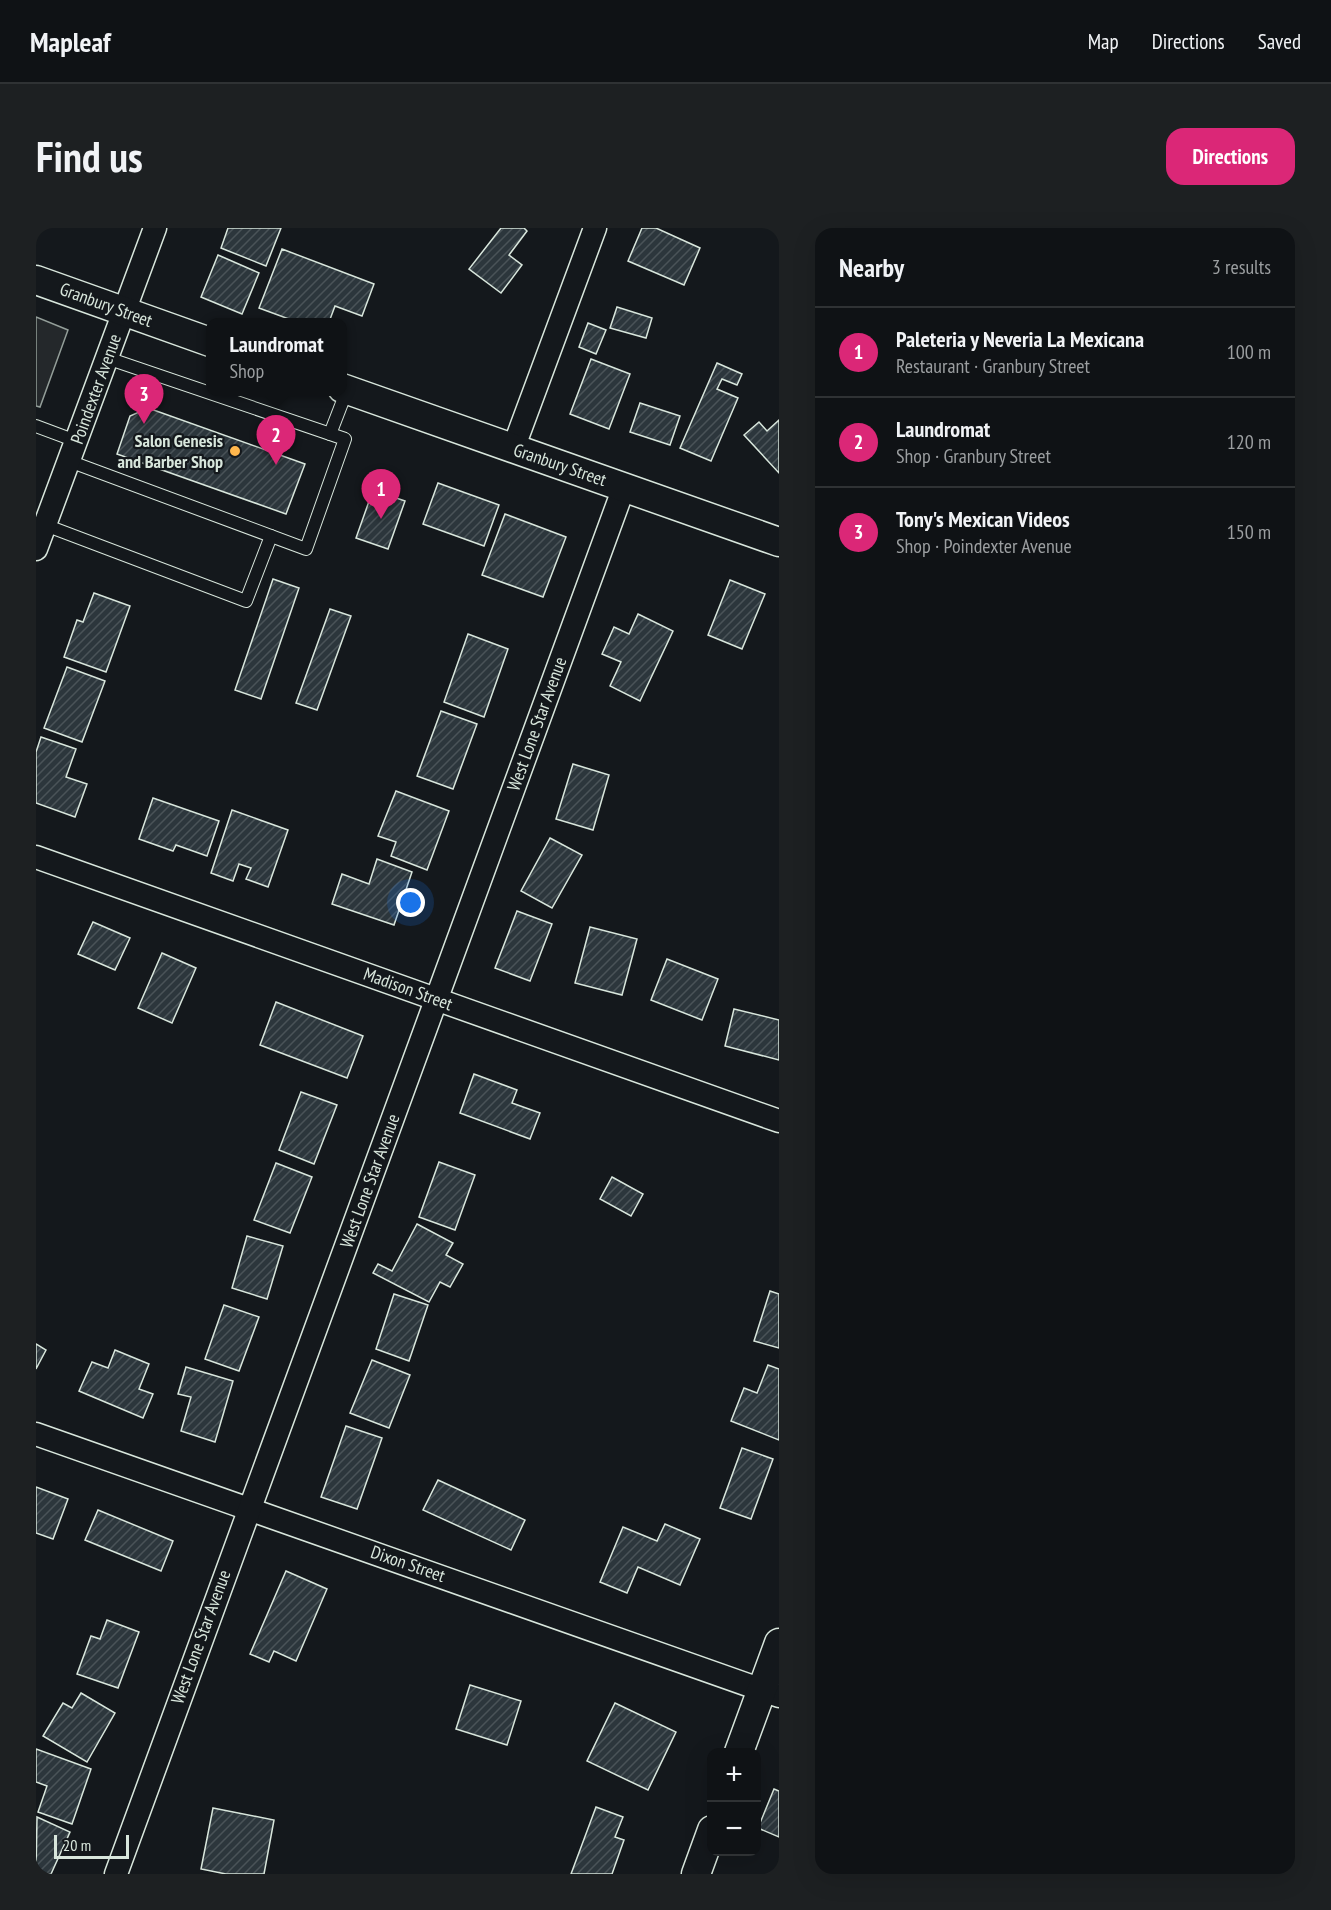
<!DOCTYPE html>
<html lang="en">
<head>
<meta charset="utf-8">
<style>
  :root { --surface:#0f1215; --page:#1d2022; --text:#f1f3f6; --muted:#9b9ea0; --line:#2f3234; --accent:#db2777 }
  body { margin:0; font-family:"PT Sans Narrow",sans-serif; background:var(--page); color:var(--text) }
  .controls { position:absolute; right:18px; bottom:18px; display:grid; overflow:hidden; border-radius:12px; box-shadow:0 6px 24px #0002 }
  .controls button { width:54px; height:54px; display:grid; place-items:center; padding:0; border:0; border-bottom:2px solid var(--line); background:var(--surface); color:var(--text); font:30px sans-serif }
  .scale { position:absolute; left:18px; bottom:15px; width:75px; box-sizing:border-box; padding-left:6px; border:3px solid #d8e6dc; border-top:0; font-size:16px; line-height:21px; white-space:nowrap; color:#d8e6dc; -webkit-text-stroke:4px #14181c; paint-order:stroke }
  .you { position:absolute; left:375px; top:675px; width:21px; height:21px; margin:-15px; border:4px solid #fff; border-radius:50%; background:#1a73e8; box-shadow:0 0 0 9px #1a73e833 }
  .badge { display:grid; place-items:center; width:39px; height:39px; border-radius:50%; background:var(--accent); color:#fff; font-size:20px; font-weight:700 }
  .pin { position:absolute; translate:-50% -50px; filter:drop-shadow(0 2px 3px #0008) }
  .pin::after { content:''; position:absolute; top:32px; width:21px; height:18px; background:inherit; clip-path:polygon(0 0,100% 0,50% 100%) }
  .popup { position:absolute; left:170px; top:90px; width:141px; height:78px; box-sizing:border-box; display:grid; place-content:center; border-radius:12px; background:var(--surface); filter:drop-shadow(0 2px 4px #0005); font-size:20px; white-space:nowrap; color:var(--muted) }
  .popup b { font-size:22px; color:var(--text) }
  .popup::after { content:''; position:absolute; left:50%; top:100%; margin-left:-12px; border:12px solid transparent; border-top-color:var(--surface) }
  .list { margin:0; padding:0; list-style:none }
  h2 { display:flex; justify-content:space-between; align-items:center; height:78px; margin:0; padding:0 24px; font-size:26px }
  h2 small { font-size:20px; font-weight:400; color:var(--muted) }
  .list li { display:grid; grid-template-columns:39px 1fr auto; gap:18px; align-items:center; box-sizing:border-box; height:90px; padding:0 24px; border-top:2px solid var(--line) }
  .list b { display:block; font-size:22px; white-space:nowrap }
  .list p { margin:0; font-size:20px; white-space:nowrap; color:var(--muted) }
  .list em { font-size:20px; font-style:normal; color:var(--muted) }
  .map { position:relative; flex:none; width:743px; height:1646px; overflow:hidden; border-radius:18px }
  header { display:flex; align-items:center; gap:36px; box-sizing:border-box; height:84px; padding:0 30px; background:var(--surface); border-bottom:2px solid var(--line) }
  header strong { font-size:28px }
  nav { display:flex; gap:33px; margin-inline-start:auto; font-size:21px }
  .intro { display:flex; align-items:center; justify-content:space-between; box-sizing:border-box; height:144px; padding:0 36px }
  h1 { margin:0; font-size:42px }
  .button { padding:15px 27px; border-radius:18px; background:var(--accent); color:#fff; font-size:21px; font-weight:700 }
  main { display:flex; gap:36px; padding:0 36px }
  aside { flex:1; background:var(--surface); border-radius:18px; box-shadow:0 6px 24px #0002 }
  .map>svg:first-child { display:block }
  .parking { fill:#24282b; stroke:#939e99; stroke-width:1.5 }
  .building { fill:url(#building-hatch); stroke:#d8e6dc; stroke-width:1.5 }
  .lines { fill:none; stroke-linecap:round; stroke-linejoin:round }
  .service-casing { stroke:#d8e6dc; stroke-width:14 }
  .minor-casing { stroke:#d8e6dc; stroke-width:25 }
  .tertiary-casing { stroke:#d8e6dc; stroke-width:31 }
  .service { stroke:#14181c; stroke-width:12 }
  .minor { stroke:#14181c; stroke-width:22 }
  .tertiary { stroke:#14181c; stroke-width:28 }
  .poi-dot { fill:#ffb74d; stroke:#14181c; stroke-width:2 }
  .labels { text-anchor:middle; stroke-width:4.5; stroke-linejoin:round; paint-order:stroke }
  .street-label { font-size:18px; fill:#d8e6dc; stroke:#14181c }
  .poi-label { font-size:18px; font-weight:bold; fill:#d8e6dc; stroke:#14181c; text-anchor:end }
</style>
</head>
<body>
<header>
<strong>Mapleaf</strong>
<nav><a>Map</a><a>Directions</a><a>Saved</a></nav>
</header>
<div class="intro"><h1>Find us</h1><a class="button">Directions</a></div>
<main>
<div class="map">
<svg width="743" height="1646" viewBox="0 0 743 1646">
  <defs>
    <pattern id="building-hatch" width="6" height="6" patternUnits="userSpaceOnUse" patternTransform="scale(1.5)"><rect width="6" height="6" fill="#2c363c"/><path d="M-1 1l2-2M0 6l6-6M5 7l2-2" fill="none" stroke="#4a5358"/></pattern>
  </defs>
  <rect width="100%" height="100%" fill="#14181c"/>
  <!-- parking -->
  <polygon class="parking" points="0,89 32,102 4,179 0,178"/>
  <!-- building -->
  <g class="building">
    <polygon points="192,0 245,0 230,38 185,20"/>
    <polygon points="465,0 488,0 491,3 473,27 486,37 465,65 433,41"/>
    <polygon points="606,0 620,0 664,20 648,57 592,33"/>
    <polygon points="246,21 338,56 326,88 299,78 293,94 261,94 223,80"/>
    <polygon points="182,27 223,45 206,86 165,69"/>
    <polygon points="581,79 616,90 610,110 574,100"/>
    <polygon points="552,95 570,102 560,126 543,119"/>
    <polygon points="555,131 594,146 573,201 534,186"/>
    <polygon points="681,135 706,146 701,157 686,151 681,161 702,170 675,233 644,220"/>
    <polygon points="604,175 644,188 634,217 594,204"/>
    <polygon points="112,180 269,236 250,286 81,226 94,188"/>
    <polygon points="743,192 743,245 708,207 723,194 731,203"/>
    <polygon points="402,255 463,277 448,318 387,296"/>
    <polygon points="337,262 369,273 352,321 320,310"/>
    <polygon points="469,286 530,309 507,369 446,347"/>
    <polygon points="237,351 263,360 225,471 199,462"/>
    <polygon points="694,352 729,366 706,421 672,407"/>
    <polygon points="58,365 94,378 70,444 28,429 41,392 47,394"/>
    <polygon points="294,381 315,388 281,482 260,475"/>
    <polygon points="602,386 637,403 604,473 574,458 585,434 566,426 578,399 593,406"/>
    <polygon points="432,406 472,421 448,489 408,474"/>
    <polygon points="31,439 69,453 46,514 8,500"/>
    <polygon points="405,483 441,496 417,561 381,548"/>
    <polygon points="5,509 40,521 30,549 51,556 39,589 0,575 0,524"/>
    <polygon points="537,536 573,547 557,602 520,591"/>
    <polygon points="360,563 413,583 391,642 355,628 360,614 342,608"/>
    <polygon points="117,570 183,593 171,628 140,617 137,623 103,611"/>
    <polygon points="196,582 252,602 232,659 210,651 215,640 203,636 197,653 175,645"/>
    <polygon points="514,610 546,627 516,680 485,663"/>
    <polygon points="341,631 376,644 358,697 296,676 306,646 333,656"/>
    <polygon points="481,683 516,696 494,753 459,740"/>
    <polygon points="57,694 94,710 79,742 42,726"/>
    <polygon points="554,699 601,711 586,767 539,755"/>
    <polygon points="126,725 160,740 136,795 102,780"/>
    <polygon points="631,731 682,751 666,792 615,772"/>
    <polygon points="240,774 327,808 311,850 224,817"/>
    <polygon points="698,781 743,792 743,832 689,818"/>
    <polygon points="438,846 481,862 476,875 504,885 494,911 424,885"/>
    <polygon points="265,864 301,877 278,936 243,922"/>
    <polygon points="403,934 439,947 419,1002 383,989"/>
    <polygon points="240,935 276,949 254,1005 218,992"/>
    <polygon points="576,949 607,966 595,988 564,971"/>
    <polygon points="381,996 417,1015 410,1027 427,1036 414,1059 404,1054 393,1074 337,1045 342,1036 356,1043"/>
    <polygon points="211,1008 247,1018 231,1071 196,1060"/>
    <polygon points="734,1063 743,1066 743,1120 718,1113"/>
    <polygon points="358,1066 392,1077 373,1133 340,1121"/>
    <polygon points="188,1077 223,1089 203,1143 169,1131"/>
    <polygon points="0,1116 10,1122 0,1141"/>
    <polygon points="79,1122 113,1136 103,1161 117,1166 107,1190 43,1163 56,1134 72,1140"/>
    <polygon points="336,1132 374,1147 353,1200 314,1185"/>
    <polygon points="732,1137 743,1141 743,1212 695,1193 708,1160 721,1165"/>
    <polygon points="150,1139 197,1153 179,1214 145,1203 155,1169 142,1166"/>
    <polygon points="310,1198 346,1210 321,1281 285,1269"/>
    <polygon points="706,1220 737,1231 715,1291 684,1280"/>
    <polygon points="402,1252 489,1292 475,1322 387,1282"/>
    <polygon points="0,1259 32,1271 17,1311 0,1305"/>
    <polygon points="62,1282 137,1313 125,1343 49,1312"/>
    <polygon points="629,1296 664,1311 644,1357 602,1339 591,1365 564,1354 587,1299 621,1313"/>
    <polygon points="250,1343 291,1361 260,1433 238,1423 233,1434 214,1426"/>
    <polygon points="71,1392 103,1404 82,1460 41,1446 55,1408 64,1411"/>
    <polygon points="434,1457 485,1473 471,1517 420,1501"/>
    <polygon points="45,1465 79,1485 51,1534 7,1508 27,1475 36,1480"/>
    <polygon points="579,1475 640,1504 612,1562 551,1533"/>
    <polygon points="0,1521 55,1541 36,1596 2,1584 11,1558 0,1554"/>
    <polygon points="738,1561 743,1563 743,1609 722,1600"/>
    <polygon points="560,1579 587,1589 579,1609 588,1612 576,1646 535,1646"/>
    <polygon points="177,1580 238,1592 228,1646 190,1646 165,1641"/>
    <polygon points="1,1589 34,1604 15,1646 0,1646"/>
  </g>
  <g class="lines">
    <!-- service casing -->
    <g class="service-casing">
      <g id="service">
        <polyline points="0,198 40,213"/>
        <polyline points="294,206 311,162"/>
        <polyline points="33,233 270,321 309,211 71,130"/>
        <polyline points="9,297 210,373 235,308"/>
      </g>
    </g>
    <!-- minor casing -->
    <g class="minor-casing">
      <g id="minor">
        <polyline points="477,221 559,0"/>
        <polyline points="0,321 119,0"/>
        <polyline points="0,629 743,893"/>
        <polyline points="0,1206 743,1468"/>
        <path d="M80 1646C247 1183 421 722 588 259"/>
      </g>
    </g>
    <!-- tertiary casing -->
    <g class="tertiary-casing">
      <g id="tertiary">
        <polyline points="0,52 174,114"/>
        <polyline points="306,160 743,314"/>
        <polyline points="703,1524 743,1415"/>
        <polyline points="660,1646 676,1602"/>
      </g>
    </g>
    <!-- service -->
    <use href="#service" class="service"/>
    <!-- minor -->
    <use href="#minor" class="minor"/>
    <!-- tertiary -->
    <use href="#tertiary" class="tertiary"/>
  </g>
  <!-- markers -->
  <circle class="poi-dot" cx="199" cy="223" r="6"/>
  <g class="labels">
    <!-- street labels -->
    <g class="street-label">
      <text transform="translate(70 77) rotate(20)" y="6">Granbury Street</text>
      <text transform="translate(60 161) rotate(-70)" y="6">Poindexter Avenue</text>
      <text transform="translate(524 237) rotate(19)" y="6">Granbury Street</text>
      <text transform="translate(501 496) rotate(-70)" y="6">West Lone Star Avenue</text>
      <text transform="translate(372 761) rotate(20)" y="6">Madison Street</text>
      <text transform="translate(334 953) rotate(-70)" y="6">West Lone Star Avenue</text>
      <text transform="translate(372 1336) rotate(19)" y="6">Dixon Street</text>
      <text transform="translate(165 1409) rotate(-70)" y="6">West Lone Star Avenue</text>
    </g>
    <!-- poi labels -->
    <g class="poi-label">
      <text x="187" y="219">Salon Genesis<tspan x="187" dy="21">and Barber Shop</tspan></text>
    </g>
  </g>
</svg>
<div class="controls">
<button>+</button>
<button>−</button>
</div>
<div class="scale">20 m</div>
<div class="you"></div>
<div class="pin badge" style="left:345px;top:291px">1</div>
<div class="pin badge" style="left:240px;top:237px">2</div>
<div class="popup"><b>Laundromat</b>Shop</div>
<div class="pin badge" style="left:108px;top:196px">3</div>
</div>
<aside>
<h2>Nearby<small>3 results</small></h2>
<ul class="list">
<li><span class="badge">1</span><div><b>Paleteria y Neveria La Mexicana</b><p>Restaurant · Granbury Street</p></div><em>100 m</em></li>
<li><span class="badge">2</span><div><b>Laundromat</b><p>Shop · Granbury Street</p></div><em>120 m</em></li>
<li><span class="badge">3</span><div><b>Tony's Mexican Videos</b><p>Shop · Poindexter Avenue</p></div><em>150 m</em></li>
</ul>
</aside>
</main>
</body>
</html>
